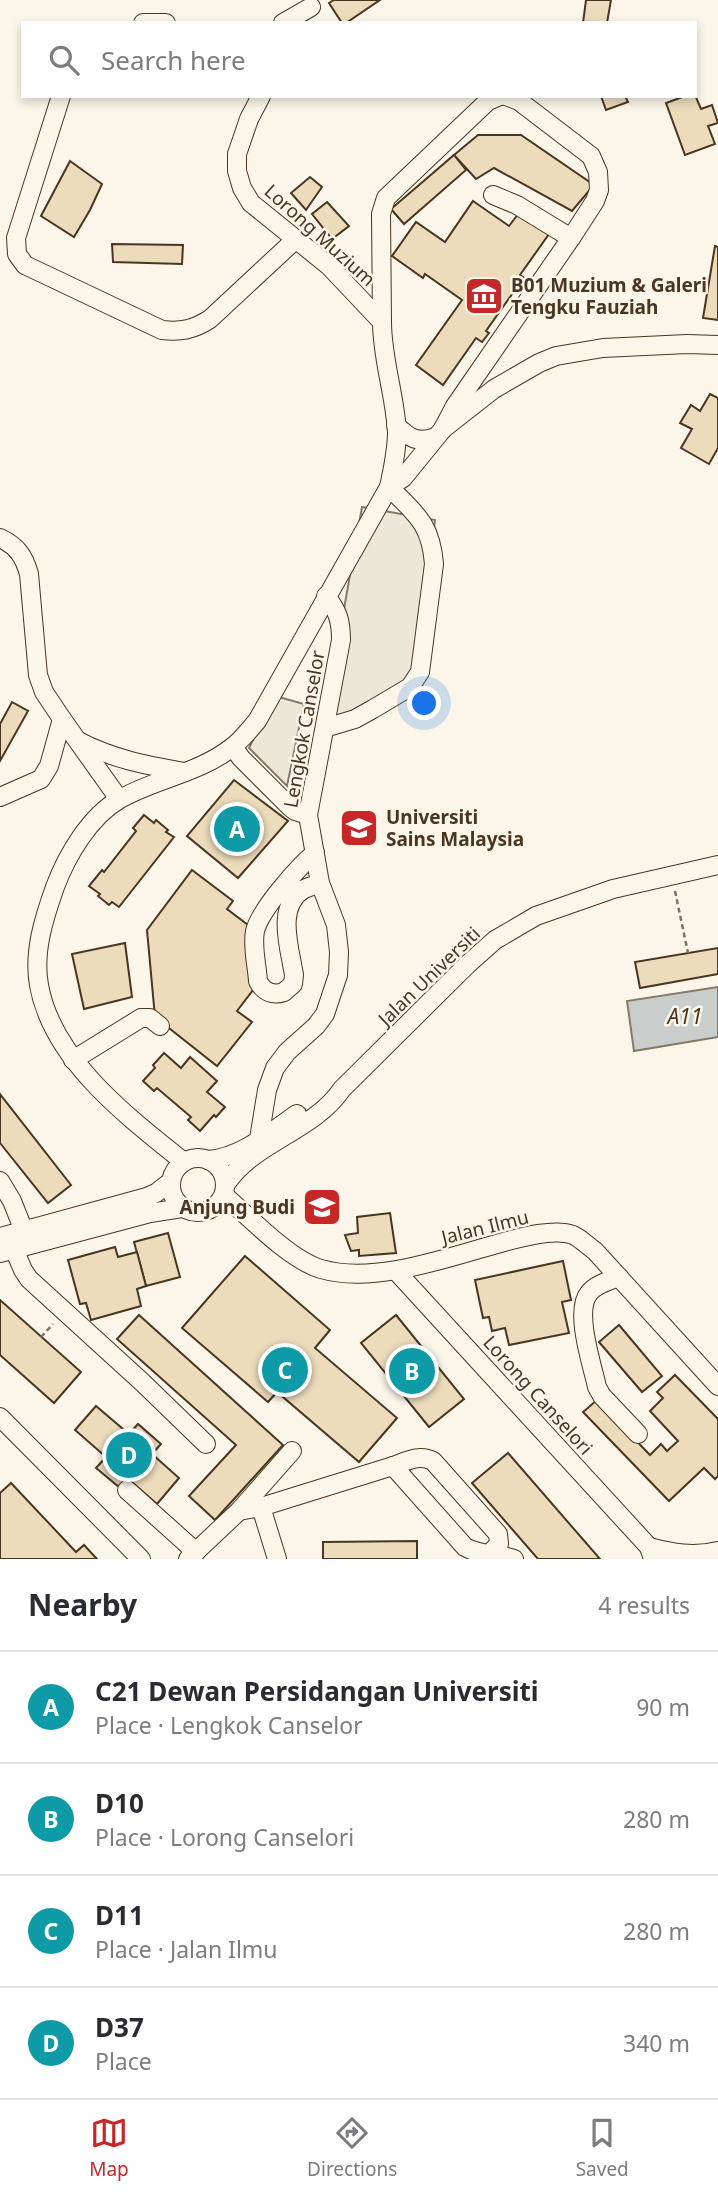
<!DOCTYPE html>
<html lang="en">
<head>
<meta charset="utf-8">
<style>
  :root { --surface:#fff; --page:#f7f7f7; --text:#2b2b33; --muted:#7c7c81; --line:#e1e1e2; --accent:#c62828 }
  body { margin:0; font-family:"Noto Sans",sans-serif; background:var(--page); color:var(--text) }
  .you { position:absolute; left:425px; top:704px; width:24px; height:24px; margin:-18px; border:5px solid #fff; border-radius:50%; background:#1a73e8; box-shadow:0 0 0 10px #1a73e833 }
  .badge { display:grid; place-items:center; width:46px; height:46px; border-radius:50%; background:var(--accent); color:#fff; font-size:23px; font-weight:700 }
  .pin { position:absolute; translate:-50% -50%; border:4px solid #fff; box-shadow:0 2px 7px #0006 }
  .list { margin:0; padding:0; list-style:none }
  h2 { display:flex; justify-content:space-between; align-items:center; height:91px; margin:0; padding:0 28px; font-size:30px }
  h2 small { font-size:23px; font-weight:400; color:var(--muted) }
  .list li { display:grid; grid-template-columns:46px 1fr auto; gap:21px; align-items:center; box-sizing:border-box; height:112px; padding:0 28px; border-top:2px solid var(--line) }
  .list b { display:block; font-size:26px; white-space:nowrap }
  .list p { margin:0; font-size:23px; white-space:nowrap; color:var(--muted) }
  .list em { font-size:23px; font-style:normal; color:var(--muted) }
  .icon { flex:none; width:38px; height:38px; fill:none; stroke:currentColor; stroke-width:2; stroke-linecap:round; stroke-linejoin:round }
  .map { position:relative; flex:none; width:718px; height:1559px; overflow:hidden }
  .search { position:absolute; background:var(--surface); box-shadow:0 4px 10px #0003; left:21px; right:21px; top:21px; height:77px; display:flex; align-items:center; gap:18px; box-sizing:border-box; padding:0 24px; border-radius:0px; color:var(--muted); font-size:26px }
  .sheet { height:539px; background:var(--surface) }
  nav { display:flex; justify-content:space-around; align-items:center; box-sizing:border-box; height:98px; border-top:2px solid var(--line); background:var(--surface); font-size:19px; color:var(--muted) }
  nav a { display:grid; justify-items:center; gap:4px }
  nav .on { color:var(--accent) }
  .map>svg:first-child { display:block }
  .parking { fill:#ede7d9; stroke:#887966; stroke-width:2 }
  .water { fill:#c9cecd; stroke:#887966; stroke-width:2 }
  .building { fill:#ecdcbc; stroke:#4a3520; stroke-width:2 }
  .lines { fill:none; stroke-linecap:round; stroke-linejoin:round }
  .minor-casing { stroke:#4a3520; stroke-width:20 }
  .path { stroke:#7f6f5c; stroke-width:2.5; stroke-dasharray:5 3.5; stroke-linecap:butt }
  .minor { stroke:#fbf6e9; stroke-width:18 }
  .labels { text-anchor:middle; stroke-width:5; stroke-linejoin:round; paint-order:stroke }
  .street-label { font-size:19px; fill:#4a3520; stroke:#fbf6e9 }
  .poi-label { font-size:19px; font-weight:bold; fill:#4a3520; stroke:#fbf6e9; text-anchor:start }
  .water-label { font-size:21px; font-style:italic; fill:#4a3520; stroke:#fbf6e9 }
</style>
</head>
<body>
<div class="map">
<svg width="718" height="1559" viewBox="0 0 718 1559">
  <rect width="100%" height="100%" fill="#fbf6e9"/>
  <!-- parking -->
  <g class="parking">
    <polygon points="362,507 435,520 415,691 324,722"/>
    <polygon points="275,696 304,704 287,786 249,748"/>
  </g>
  <!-- water -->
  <polygon class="water" points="718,987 718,1037 634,1051 627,1001"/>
  <!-- building -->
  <g class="building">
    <polygon points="334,0 380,0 346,23 342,23 329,3"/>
    <polygon points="586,0 611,0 607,23 583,23"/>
    <polygon points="695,95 701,109 712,105 718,123 708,126 715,144 685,155 666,103 685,96"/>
    <polygon points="601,96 625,96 628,102 606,110"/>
    <polygon points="478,135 521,135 594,185 572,211 494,168 476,179 454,155"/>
    <polygon points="454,155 466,170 404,224 391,209"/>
    <polygon points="70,161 102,184 90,210 74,237 41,216"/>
    <polygon points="310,177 322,187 306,210 291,193"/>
    <polygon points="473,201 509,226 519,213 549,234 520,275 526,279 518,292 515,290 486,331 489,333 482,342 476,338 443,385 416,365 462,300 425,274 423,278 392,256 416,222 445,242"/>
    <polygon points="327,202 349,226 332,239 312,214"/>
    <polygon points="112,244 183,245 182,264 113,262"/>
    <polygon points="715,246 718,247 718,320 703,318"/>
    <polygon points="710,394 718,398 718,448 709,464 681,448 692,429 680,423 691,405 700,411"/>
    <polygon points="12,702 28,711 0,761 0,724"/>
    <polygon points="234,780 288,821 238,878 187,836"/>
    <polygon points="144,815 154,823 156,820 168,830 166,832 174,837 119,907 112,902 109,905 98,896 100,894 89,886 102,870 104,872 136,831 133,828"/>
    <polygon points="192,870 233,901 227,909 248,925 256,986 237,1011 252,1022 217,1066 155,1017 147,930"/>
    <polygon points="125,943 132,997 84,1009 72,954"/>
    <polygon points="718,948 718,974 640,988 635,962"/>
    <polygon points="164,1053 181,1068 190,1057 217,1081 207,1092 225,1107 216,1117 214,1115 200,1131 188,1120 191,1117 157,1088 154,1091 143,1081 155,1068 153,1065"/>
    <polygon points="0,1094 71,1185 48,1203 0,1143"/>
    <polygon points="390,1213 396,1253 359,1256 359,1250 351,1251 345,1235 358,1233 357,1217"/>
    <polygon points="168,1233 180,1277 146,1286 134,1242"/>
    <polygon points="115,1247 118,1257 137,1252 146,1286 137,1289 141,1306 91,1320 86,1303 80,1304 68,1260"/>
    <polygon points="245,1256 330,1330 315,1348 397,1418 359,1462 277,1392 268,1402 182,1328"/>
    <polygon points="563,1261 571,1300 562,1302 569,1333 509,1345 505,1328 492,1331 489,1317 483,1318 475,1280"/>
    <polygon points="0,1300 81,1372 54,1403 0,1355"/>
    <polygon points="139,1315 283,1445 215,1520 189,1496 236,1445 117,1339"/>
    <polygon points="396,1315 464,1399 429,1427 361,1343"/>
    <polygon points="619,1325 662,1376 642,1392 599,1342"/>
    <polygon points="675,1375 718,1419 718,1476 715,1479 704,1468 669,1501 583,1412 597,1400 650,1455 661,1444 667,1451 678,1441 650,1411 663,1398 657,1392"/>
    <polygon points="96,1406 129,1434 138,1424 161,1444 152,1454 179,1478 157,1504 127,1478 119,1487 96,1468 106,1457 75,1430"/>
    <polygon points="508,1453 600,1559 538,1559 472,1483"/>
    <polygon points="11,1483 76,1552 84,1545 97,1559 0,1559 0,1493"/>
    <polygon points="417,1541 417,1559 323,1559 323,1542"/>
  </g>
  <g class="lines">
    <!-- minor casing -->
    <g class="minor-casing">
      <g id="minor">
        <polyline points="143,23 166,23"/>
        <polyline points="283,23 311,7"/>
        <path d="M61 96 16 238 17 254 25 265 162 330C181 332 193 330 210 319L296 239"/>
        <polyline points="493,195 517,205 571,238"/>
        <polyline points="382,322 381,214 386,198 488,101 500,96"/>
        <path d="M396 425C410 439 417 443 436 437"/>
        <polyline points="443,429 455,406 571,238 595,201 599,190 598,172 591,156 519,101 506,96"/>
        <polyline points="389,487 403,478 443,429 494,389 539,363 556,356 603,348 687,344 718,345"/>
        <path d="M0 538C17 546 24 556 29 574L38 675 44 692 62 719 119 799"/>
        <path d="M325 728 355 719 373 709 410 687 420 672 434 564C431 524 416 514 389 487"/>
        <path d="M78 741C113 759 145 765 184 772"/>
        <polyline points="233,747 241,758 290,807 295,811 308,815"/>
        <polyline points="0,797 41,779 49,766 62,719"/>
        <path d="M315 853C298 867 260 910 255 931 252 947 257 965 258 981 263 992 273 996 284 992L293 984 294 975C290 949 275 906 304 889 309 887 315 885 320 883"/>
        <polyline points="73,1060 141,1018 150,1018 160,1026"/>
        <path d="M259 1139 267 1090 275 1068 287 1052 316 1026 325 1014 338 975 339 952 336 925 320 883 308 815 341 640C341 621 338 611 326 596"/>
        <circle cx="198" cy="1185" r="27"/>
        <path d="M208 1160C240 1158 271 1132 297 1114"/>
        <path d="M184 1162C128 1117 52 1060 39 985 33 952 44 918 55 887 67 855 90 816 120 799 155 779 199 773 231 748 241 741 249 730 257 721L389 487C393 468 397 451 397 432 395 395 382 359 382 322L329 266 251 203 242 188 237 171V154L249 119 261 96"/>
        <polyline points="0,1181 12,1201 24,1231"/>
        <path d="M226 1184C252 1143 314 1131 342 1089L468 964 495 940 536 916 613 889 718 865"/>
        <path d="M224 1195C249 1217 290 1260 321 1269 376 1285 451 1256 504 1242 522 1237 555 1228 573 1235 580 1238 588 1246 595 1251L718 1386"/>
        <polyline points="0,1237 147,1197 156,1193 170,1182"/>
        <polyline points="14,1249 23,1270 29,1279 142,1382 206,1444"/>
        <polyline points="0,1253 150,1213 182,1208"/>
        <polyline points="396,1271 649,1547 653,1559"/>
        <path d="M619 1277C609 1281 596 1284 589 1293 574 1311 592 1364 597 1387L602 1396 638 1434"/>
        <polyline points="0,1417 141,1559"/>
        <polyline points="127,1490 196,1552"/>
        <polyline points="261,1507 277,1559"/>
        <polyline points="239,1511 261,1507 393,1466"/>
        <path d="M649 1547C672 1553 694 1557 718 1551"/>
        <path d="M489 1554 499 1544 498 1534 433 1461C419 1454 407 1461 393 1466L465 1547C481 1556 497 1553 514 1559"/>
        <polyline points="188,1559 239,1511 292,1451"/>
      </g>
    </g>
    <!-- path -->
    <g class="path">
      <polyline points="675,891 688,953"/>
      <polyline points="41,1337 53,1324"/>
    </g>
    <!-- minor -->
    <use href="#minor" class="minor"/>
  </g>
  <!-- icons -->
  <defs>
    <g id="museum-square" transform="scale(2.0125)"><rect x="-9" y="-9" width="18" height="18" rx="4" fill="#c62828" stroke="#fbf6e9"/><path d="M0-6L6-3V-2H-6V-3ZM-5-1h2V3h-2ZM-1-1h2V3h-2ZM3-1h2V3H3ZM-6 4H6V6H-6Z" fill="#fff"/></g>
    <g id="university-square" transform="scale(2.0125)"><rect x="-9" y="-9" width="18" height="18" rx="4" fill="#c62828" stroke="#fbf6e9"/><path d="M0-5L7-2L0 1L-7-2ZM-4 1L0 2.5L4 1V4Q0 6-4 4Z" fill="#fff"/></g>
  </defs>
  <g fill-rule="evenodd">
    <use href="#museum-square" x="484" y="296"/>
    <use href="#university-square" x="359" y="828"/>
    <use href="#university-square" x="322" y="1207"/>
  </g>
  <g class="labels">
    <!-- street labels -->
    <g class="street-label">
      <text transform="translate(320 235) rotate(42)" y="7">Lorong Muzium</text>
      <text transform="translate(304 729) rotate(-80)" y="7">Lengkok Canselor</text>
      <text transform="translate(429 976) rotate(-44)" y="7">Jalan Universiti</text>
      <text transform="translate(485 1227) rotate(-14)" y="7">Jalan Ilmu</text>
      <text transform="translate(538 1395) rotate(48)" y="7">Lorong Canselori</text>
    </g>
    <!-- poi labels -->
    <g class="poi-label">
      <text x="511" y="292">B01 Muzium &amp; Galeri<tspan x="511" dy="22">Tengku Fauziah</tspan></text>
      <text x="386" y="824">Universiti<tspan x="386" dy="22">Sains Malaysia</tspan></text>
      <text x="295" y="1214" text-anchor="end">Anjung Budi</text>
    </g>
    <!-- water labels -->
    <g class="water-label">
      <text x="685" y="1024">A11</text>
    </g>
  </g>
</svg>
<div class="you"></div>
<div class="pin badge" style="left:237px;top:829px;background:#0f9aa8">A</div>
<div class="pin badge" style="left:412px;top:1371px;background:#0f9aa8">B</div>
<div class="pin badge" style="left:285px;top:1370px;background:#0f9aa8">C</div>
<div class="pin badge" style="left:129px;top:1455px;background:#0f9aa8">D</div>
<div class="search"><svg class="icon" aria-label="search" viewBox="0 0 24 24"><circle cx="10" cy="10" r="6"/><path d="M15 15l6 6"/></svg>Search here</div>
</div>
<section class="sheet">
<h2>Nearby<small>4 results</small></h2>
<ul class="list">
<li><span class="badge" style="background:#0f9aa8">A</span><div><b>C21 Dewan Persidangan Universiti</b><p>Place · Lengkok Canselor</p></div><em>90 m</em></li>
<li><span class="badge" style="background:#0f9aa8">B</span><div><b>D10</b><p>Place · Lorong Canselori</p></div><em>280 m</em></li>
<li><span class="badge" style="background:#0f9aa8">C</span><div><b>D11</b><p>Place · Jalan Ilmu</p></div><em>280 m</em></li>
<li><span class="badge" style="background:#0f9aa8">D</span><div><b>D37</b><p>Place</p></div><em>340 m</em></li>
</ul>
</section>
<nav>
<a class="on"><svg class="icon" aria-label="map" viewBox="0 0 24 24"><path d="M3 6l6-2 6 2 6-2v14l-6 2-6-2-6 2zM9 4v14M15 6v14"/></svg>Map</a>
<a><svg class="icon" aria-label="directions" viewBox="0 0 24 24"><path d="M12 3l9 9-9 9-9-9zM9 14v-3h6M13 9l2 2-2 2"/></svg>Directions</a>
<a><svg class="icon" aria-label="saved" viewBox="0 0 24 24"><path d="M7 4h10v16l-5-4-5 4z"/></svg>Saved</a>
</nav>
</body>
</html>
